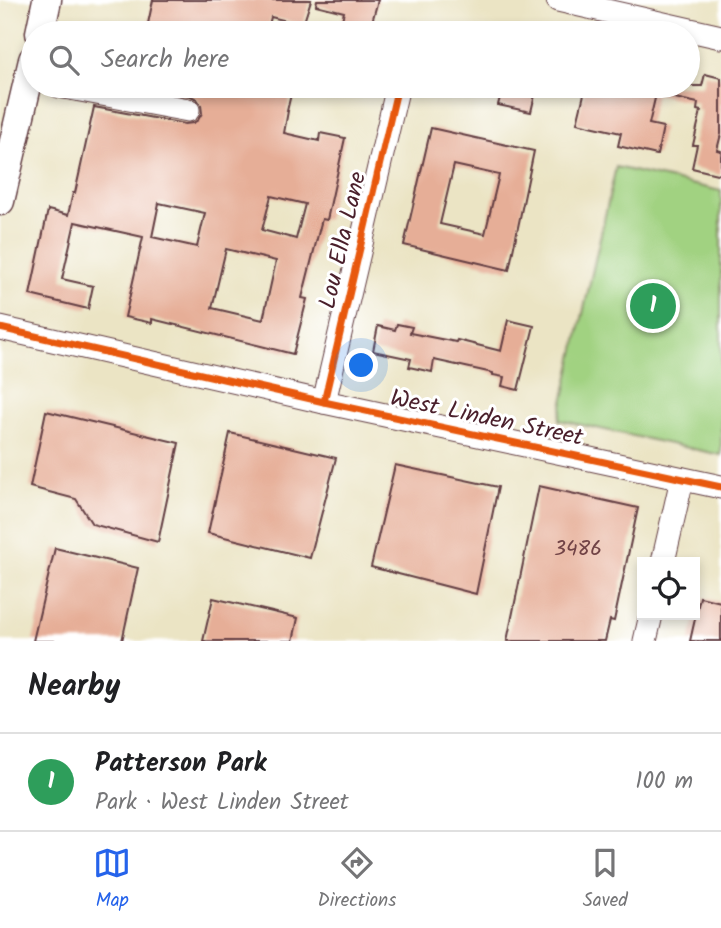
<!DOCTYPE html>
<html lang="en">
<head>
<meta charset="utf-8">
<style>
  :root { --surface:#fff; --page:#f2f2f2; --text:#202124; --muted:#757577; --line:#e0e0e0; --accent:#2563eb }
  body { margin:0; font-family:Kalam,sans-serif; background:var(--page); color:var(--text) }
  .controls { position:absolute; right:21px; bottom:21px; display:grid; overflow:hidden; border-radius:0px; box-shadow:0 4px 10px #0003 }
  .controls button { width:63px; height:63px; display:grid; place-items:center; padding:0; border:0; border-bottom:2px solid var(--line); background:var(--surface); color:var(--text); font:35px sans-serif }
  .you { position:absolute; left:362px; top:366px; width:24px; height:24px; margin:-18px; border:5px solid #fff; border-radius:50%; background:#1a73e8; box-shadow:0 0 0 10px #1a73e833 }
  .badge { display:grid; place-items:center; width:46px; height:46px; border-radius:50%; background:var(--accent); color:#fff; font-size:23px; font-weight:700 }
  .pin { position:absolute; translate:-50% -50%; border:4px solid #fff; box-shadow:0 2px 7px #0006 }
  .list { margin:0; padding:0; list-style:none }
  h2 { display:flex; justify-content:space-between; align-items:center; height:91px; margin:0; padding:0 28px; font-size:30px }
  h2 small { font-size:23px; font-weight:400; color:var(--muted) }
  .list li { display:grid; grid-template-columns:46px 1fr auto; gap:21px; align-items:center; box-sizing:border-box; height:98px; padding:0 28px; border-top:2px solid var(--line) }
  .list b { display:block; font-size:26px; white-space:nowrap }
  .list p { margin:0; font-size:23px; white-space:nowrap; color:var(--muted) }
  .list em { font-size:23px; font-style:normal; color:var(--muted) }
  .icon { flex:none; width:38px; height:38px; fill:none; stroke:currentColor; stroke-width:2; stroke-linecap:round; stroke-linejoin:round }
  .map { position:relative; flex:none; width:721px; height:641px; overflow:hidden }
  .search { position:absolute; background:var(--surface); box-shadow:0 4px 10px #0003; left:21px; right:21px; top:21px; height:77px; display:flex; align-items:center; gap:18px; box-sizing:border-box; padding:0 24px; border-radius:38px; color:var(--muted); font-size:26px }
  .sheet { height:189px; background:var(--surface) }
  nav { display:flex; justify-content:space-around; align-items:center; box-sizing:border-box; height:98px; border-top:2px solid var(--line); background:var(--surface); font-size:19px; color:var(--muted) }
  nav a { display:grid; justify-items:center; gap:4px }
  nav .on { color:var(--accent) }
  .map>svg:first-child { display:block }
  .green { fill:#a1d281; stroke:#767856; stroke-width:2 }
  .building { fill:#e6ae97; fill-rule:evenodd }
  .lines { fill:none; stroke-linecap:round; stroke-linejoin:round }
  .minor-casing { stroke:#623d42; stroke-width:25 }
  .major-casing { stroke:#623d42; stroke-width:31 }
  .minor { stroke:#fff; stroke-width:23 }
  .major { stroke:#fff; stroke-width:28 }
  .cycleway-casing { stroke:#fff; stroke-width:11 }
  .cycleway { stroke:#e8590c; stroke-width:7 }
  .labels { text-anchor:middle; stroke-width:6; stroke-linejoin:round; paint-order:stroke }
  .number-label { font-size:21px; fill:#714346 }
  .street-label { font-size:24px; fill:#4a1f2b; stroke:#fff }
</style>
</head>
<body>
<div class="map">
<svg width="721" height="641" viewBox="0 0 721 641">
  <rect width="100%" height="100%" fill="#fff"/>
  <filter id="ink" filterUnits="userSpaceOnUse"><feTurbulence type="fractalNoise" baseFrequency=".0143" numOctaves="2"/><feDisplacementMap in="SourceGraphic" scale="14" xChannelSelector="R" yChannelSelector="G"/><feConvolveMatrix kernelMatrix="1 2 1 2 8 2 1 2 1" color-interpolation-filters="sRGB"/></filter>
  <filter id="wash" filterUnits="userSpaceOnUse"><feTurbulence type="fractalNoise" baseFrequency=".00686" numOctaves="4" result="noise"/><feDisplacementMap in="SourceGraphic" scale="28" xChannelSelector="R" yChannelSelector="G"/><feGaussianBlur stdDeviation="1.57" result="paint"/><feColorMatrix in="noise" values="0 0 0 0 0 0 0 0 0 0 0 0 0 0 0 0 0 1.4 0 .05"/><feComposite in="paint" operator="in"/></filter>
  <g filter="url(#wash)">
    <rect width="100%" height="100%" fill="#ebe4c4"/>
    <!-- green -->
    <polygon class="green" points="616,167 721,191 721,455 559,420"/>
    <g id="blocks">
      <!-- building -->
      <g class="building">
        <polygon points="153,0 311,0 303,25 271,17 267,33 146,33"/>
        <polygon points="317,0 378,0 369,33 363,33 340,27 344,12 316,5"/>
        <polygon points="705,74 721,78 721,134 717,150 721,151 721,175 692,168 697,145 693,145 701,111 697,110 698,103 656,94 649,124 663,127 657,155 618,146 621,133 577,123 586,86 702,86"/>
        <path d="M175 86H293L287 111H288L284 133 319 141 320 133 345 138 327 220 322 219 302 298 307 299 293 354 152 319V323L125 317 143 237 75 222 62 279 93 286 88 309 30 295 48 210 68 215 73 193H75L94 107 185 124 193 123 198 120 202 113 201 105 197 99 191 96 174 93ZM271 196 305 204 296 239 262 230ZM159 203 205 213 197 247 152 237ZM226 249 276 261 263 320 212 308Z"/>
        <polygon points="503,86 537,86 531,112 498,105"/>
        <path d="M431 128 534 151 509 270 404 245ZM454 165 499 175 485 234 440 224Z"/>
        <polygon points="508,320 534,326 518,390 502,386 504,377 493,375 493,373 434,360 432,372 409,367 411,359 373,351 378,326 395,330 397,324 412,327 410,333 456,342 457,340 501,351"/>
        <polygon points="46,411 179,443 158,542 92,524 76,499 30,487"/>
        <polygon points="230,433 336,458 310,558 208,533"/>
        <polygon points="395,465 498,487 476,594 371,567"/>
        <polygon points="539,486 638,508 614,621 610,620 605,641 507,641"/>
        <polygon points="55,548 138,568 122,641 33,641"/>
        <polygon points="700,597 721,602 721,641 690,641"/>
        <polygon points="213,598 298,618 293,641 203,641"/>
      </g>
    </g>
  </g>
  <g filter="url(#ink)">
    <use href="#blocks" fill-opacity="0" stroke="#623d42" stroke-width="2"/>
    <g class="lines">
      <!-- minor casing -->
      <g class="minor-casing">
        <g id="minor">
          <polyline points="558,0 721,37"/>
          <polyline points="59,86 188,110"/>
          <polyline points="0,328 324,402 721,487"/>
          <polyline points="324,402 398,86"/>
          <polyline points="663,562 682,479"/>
          <polyline points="645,641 651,615"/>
        </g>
      </g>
      <!-- major casing -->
      <g class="major-casing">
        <g id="major">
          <polyline points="40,33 47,0"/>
          <polyline points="0,201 33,60"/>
        </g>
      </g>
      <!-- minor -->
      <use href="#minor" class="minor"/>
      <!-- major -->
      <use href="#major" class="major"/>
      <!-- cycleway casing -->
      <g class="cycleway-casing">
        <g id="cycleway">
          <polyline points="0,328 324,402 721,487"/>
          <polyline points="324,402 398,86"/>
        </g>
      </g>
      <!-- cycleway -->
      <use href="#cycleway" class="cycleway"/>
    </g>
  </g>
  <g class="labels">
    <!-- number labels -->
    <g class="number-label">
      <text x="578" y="555">3486</text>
    </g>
    <!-- street labels -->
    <g class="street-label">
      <text transform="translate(342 240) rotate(-77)" y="8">Lou Ella Lane</text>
      <text transform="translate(487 417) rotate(12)" y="8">West Linden Street</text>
    </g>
  </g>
</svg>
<div class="controls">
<button><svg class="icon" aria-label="locate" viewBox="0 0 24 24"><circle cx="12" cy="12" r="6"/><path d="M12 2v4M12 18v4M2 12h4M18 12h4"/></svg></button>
</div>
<div class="you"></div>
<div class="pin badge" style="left:653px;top:306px;background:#2e9e5b">1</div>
<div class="search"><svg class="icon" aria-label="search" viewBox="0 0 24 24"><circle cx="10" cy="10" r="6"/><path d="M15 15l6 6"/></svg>Search here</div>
</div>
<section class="sheet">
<h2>Nearby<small></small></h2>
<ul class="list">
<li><span class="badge" style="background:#2e9e5b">1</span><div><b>Patterson Park</b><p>Park · West Linden Street</p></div><em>100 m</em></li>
</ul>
</section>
<nav>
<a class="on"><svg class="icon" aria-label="map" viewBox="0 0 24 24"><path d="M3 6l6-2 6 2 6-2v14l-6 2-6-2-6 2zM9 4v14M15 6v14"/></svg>Map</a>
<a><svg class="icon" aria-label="directions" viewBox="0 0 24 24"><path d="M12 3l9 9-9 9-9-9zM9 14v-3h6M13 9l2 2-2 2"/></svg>Directions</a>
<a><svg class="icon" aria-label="saved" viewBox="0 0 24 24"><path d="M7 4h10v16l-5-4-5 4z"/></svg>Saved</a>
</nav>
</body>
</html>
